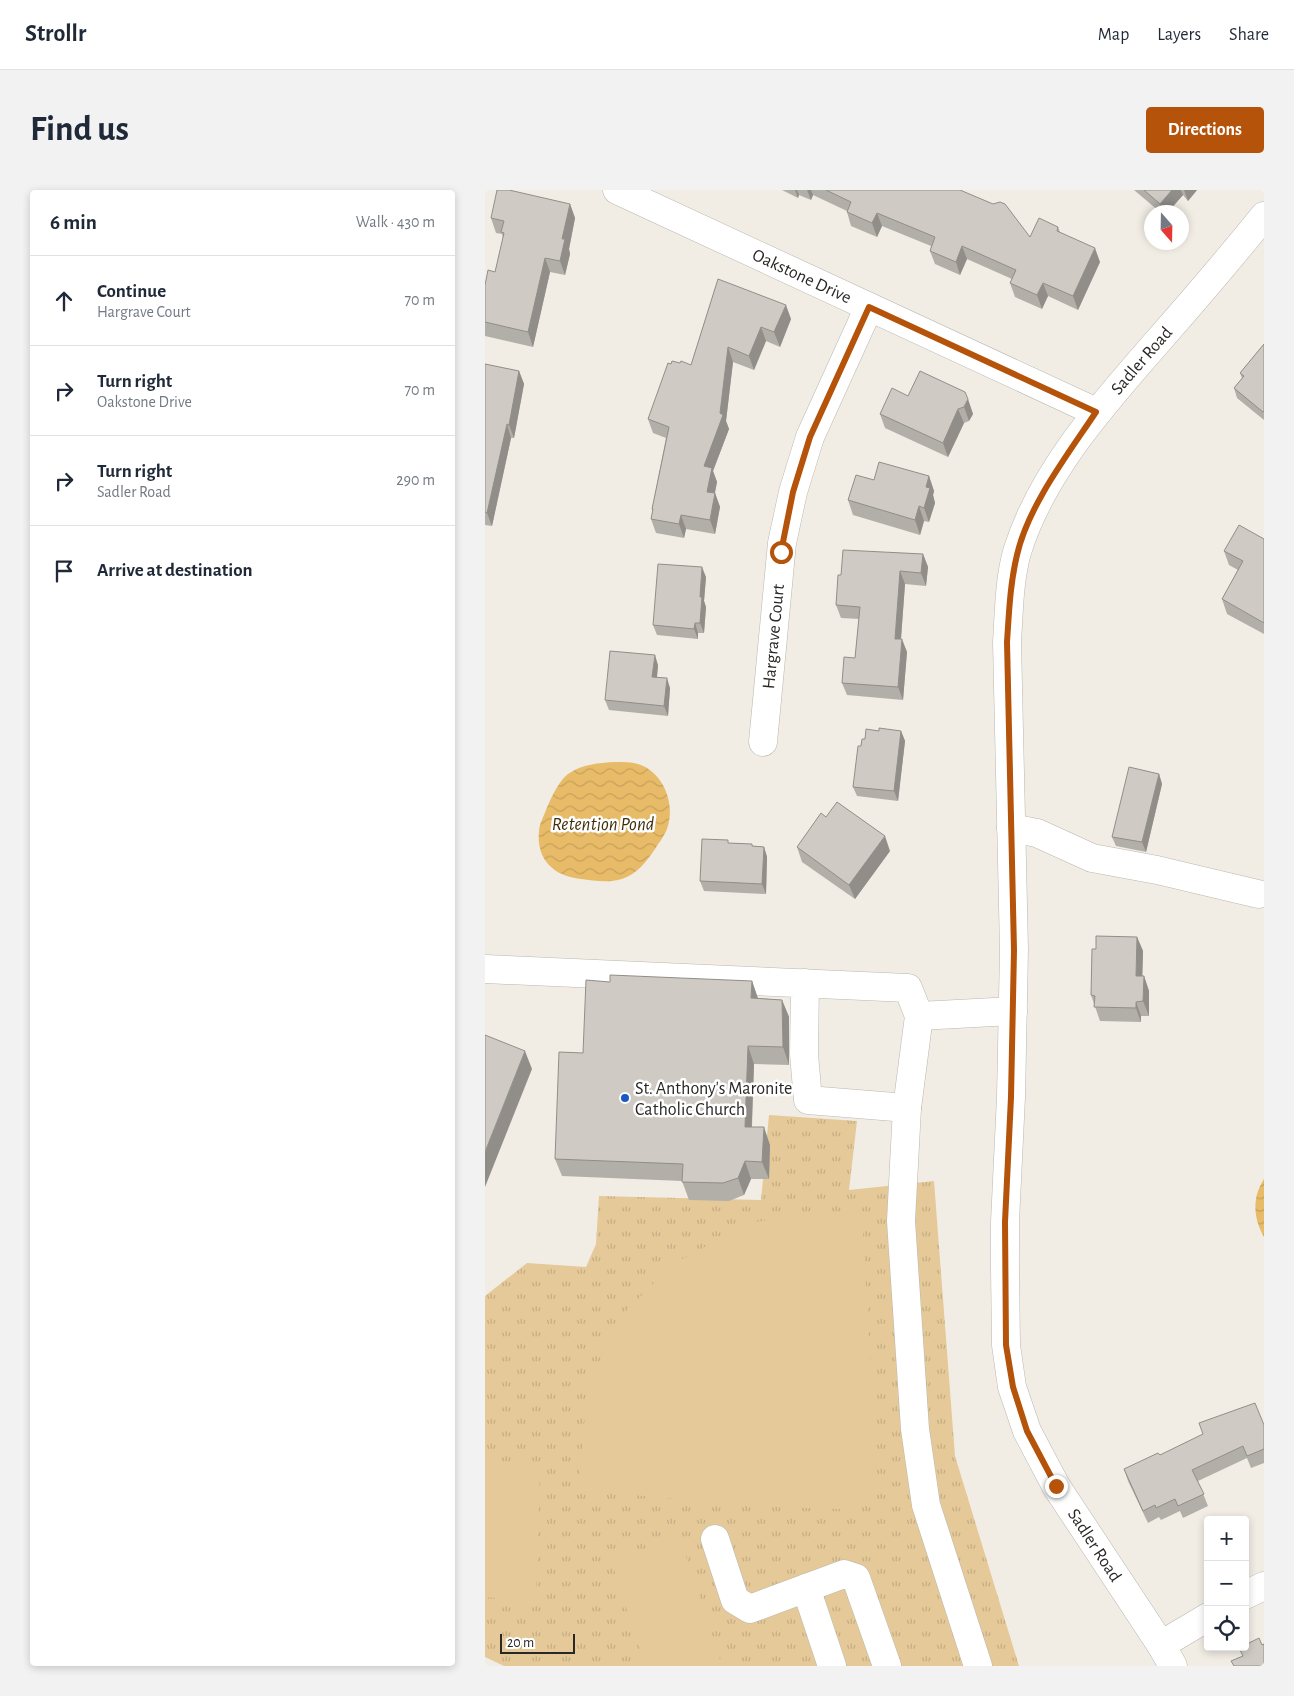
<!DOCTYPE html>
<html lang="en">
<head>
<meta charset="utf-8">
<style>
  :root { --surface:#fff; --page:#f2f2f3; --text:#1f2937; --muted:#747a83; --line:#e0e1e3; --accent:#b45309 }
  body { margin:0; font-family:"Alegreya Sans",sans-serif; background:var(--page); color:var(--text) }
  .controls { position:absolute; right:15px; bottom:15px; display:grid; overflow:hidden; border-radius:5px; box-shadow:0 2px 8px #0003 }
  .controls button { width:45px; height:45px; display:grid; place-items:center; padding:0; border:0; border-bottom:1px solid var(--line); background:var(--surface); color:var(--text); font:25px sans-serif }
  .compass { position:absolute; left:659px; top:15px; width:45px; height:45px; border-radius:50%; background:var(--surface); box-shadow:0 2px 8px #0003; rotate:160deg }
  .scale { position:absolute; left:15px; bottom:12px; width:75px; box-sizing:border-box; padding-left:5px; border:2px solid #2a2826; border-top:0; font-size:14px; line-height:18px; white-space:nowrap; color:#2a2826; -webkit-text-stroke:4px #fff; paint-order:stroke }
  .stop { position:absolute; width:15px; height:15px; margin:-11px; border:4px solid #b45309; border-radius:50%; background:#fff }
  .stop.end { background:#b45309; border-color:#fff; box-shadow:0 1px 5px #0008 }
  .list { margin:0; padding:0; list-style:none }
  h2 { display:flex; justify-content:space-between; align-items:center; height:65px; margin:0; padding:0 20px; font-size:21px }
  h2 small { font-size:16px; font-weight:400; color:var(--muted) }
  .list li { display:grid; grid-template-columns:32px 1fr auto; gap:15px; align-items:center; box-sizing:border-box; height:90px; padding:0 20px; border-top:1px solid var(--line) }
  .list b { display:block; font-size:19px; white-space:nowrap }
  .list p { margin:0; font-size:16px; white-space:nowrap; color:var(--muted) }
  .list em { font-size:16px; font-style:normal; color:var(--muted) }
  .icon { flex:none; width:28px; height:28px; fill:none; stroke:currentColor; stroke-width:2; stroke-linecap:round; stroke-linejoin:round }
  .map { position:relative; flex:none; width:779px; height:1476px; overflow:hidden; border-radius:5px }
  header { display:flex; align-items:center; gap:30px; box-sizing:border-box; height:70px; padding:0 25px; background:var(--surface); border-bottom:1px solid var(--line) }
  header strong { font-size:24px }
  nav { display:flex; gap:28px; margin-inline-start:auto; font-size:18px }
  .intro { display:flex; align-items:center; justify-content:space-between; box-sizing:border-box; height:120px; padding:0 30px }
  h1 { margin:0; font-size:35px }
  .button { padding:12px 22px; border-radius:5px; background:var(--accent); color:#fff; font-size:18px; font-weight:700 }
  main { display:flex; gap:30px; padding:0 30px }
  aside { flex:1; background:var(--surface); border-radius:5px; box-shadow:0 2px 8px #0003 }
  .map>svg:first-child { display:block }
  .grass { fill:url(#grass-tufts) }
  .pitch { fill:#e5c998 }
  .water { fill:url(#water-waves) }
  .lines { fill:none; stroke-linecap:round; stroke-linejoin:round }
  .minor-casing { stroke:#bbb7af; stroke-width:29 }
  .minor { stroke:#fff; stroke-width:28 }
  .wall { fill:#b2afa9 }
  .shaded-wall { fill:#918e89 }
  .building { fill:#cfcbc4; stroke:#918e89 }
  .route { stroke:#b45309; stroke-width:6 }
  .poi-dot { fill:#1b58c4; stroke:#fff; stroke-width:2 }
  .labels { text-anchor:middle; stroke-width:5; stroke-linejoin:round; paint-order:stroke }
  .street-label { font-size:18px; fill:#2a2826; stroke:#fff }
  .poi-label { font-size:18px; fill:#2a2826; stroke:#fff; text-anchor:start }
  .water-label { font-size:19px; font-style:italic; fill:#402e09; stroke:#fff }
</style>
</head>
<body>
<header>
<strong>Strollr</strong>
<nav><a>Map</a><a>Layers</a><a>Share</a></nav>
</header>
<div class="intro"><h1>Find us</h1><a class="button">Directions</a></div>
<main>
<aside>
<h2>6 min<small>Walk · 430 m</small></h2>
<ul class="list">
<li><svg class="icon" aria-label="ahead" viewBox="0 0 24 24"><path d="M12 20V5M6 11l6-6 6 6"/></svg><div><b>Continue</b><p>Hargrave Court</p></div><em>70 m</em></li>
<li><svg class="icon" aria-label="right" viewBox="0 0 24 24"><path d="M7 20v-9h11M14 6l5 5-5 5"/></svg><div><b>Turn right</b><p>Oakstone Drive</p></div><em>70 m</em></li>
<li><svg class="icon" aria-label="right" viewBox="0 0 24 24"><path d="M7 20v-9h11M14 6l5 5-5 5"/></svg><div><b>Turn right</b><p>Sadler Road</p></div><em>290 m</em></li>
<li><svg class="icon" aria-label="arrive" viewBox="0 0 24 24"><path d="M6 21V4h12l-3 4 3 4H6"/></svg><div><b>Arrive at destination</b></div></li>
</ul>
</aside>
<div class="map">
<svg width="779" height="1476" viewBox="0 0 779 1476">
  <defs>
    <pattern id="grass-tufts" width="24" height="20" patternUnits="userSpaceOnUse" patternTransform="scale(1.25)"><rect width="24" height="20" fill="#e5c998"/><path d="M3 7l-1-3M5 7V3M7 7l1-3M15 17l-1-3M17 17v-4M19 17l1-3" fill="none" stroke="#c5ad83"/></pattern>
    <pattern id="water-waves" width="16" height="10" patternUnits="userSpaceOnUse" patternTransform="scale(1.25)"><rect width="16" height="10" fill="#e8bb68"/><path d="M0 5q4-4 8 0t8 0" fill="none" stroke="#c7a15a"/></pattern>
  </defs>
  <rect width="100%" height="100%" fill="#f1ede5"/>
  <!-- grass -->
  <polygon class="grass" points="284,925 372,931 364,1000 449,991 470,1266 534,1476 19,1476 0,1467 0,1106 42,1073 101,1077 111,1054 114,1006 276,1010"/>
  <!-- pitch -->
  <g class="pitch">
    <polygon points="377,1023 392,1296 380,1309 355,1319 268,1316 93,1300 103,1194 137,1125 188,1074 266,1032"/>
    <polygon points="0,1274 55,1277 51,1411 0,1407"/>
    <polygon points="196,1351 237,1476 160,1476 126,1370"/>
  </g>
  <!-- water -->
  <g class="water">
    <path d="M130 572C138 572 146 572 153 574 179 582 191 615 182 639 179 646 174 653 170 659 162 671 152 684 137 689 124 693 109 691 96 689 69 686 51 670 54 641 54 634 59 626 61 620 66 608 73 592 83 584 97 574 114 573 130 572Z"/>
    <path d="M779 989V1047C768 1028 767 1007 779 989Z"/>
  </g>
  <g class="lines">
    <!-- minor casing -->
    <g class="minor-casing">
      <g id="minor">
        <path id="s1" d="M132 0 611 222"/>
        <path id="s2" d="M278 552 297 353 308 302 325 247 384 117"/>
        <polyline points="526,638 552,643 607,668 672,680 773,704"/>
        <polyline points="0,779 423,798 434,826 422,918 323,910 319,864 320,793"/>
        <polyline points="434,826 528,821"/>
        <polyline points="422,918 416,1031 430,1239 441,1315 493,1476"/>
        <polyline points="230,1349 250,1410 265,1419 359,1384 371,1388 402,1476"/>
        <polyline points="321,1398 347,1476"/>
        <polyline points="760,1405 779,1396"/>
        <polyline points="676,1455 723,1427"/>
        <path id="s3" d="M688 1476 676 1455 571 1296 542 1241 527 1197 521 1155 520 1079V1032L526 907 529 760 522 452C524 422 524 391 532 362 557 281 619 213 674 150 710 109 745 68 779 26"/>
      </g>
    </g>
    <!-- minor -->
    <use href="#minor" class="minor"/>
  </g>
  <!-- wall -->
  <g class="wall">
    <polygon points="297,0 475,0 545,47 573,37 575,42 615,72 593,120 563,106 557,119 530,107 525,93 527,89 482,69 475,85 450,74 445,61 446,56 397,36 392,47 366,36 362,22 362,21 328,5 326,10 314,5 313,8"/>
    <polygon points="649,0 712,0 703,11 698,5 683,22 675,22"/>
    <polygon points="85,14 90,28 84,59 85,64 80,85 65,82 48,157 0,146 0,95 10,82 18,48 17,44 11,43 6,28"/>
    <polygon points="233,89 306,129 295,157 281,151 269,180 248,172 241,231 244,239 228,281 232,292 230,303 235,317 230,344 201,339 199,348 171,343 166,329 168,321 167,319 181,248 168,243 163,229 186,174 195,173 206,175"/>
    <polygon points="779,154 779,230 752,208 749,198 757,188 755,183"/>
    <polygon points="0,174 34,181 39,194 29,248 26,248 7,336 0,335"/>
    <polygon points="480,202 488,224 484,231 479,233 463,267 400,238 395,224 423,206"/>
    <polygon points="444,286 449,301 448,305 450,313 444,332 439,331 435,345 368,325 363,310 389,290"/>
    <polygon points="779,349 779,444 742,424 737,409 753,380 744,375 739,361"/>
    <polygon points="438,364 443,377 441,396 420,394 416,449 422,462 418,510 362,505 357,493 370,468 374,429 356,428 351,415 356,385"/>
    <polygon points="221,387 219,411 221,417 219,443 213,443 213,449 172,445 168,435"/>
    <polygon points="173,475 172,487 185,498 183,526 124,520 120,510"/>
    <polygon points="394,541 416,541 420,551 413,611 372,606 368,597 376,556 380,549"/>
    <polygon points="674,584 677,594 661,662 631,656 627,647"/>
    <polygon points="244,653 268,656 279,657 282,667 281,704 219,701 215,691"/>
    <polygon points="312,657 405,661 370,709 317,672"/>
    <polygon points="652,747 658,761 657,786 659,786 664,801 664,826 656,826 656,832 615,831 606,805 611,759"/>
    <polygon points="267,791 273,808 297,810 304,827 304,875 269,874 267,937 285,955 284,989 266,989 259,1005 244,1011 204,1010 197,991 77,986 70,969 98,863 125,792"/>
    <polygon points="779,1235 779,1273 766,1278 762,1268 713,1291 723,1316 698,1328 695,1321 676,1330 674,1327 663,1333 643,1291 639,1279 675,1265"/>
  </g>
  <!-- shaded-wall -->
  <g class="shaded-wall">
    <polygon points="310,0 312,0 314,5 313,8"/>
    <polygon points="322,0 326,0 328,5 326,10"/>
    <polygon points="687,0 696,0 698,5 683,22 678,22 675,14"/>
    <polygon points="699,0 712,0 703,11"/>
    <polygon points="85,14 90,28 84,59 85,64 80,85 75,71 77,49"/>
    <polygon points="392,23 397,36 392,47 387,33"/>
    <polygon points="477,56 482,69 475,85 471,72"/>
    <polygon points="610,58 615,72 593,120 588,106"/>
    <polygon points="60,68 65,82 48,157 43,142"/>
    <polygon points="558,93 563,106 557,119 552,105"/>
    <polygon points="301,115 306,129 295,157 289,142"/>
    <polygon points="276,137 281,151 269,180 264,166"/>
    <polygon points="243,157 248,172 241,231 244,239 228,281 232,292 227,316 222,302 219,276 235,223"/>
    <polygon points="34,181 39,194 29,248 24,235"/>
    <polygon points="483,209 488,224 484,231 479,217"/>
    <polygon points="473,219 479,233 463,267 458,253"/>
    <polygon points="22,234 26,248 7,336 2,323"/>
    <polygon points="444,286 449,301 448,305 450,313 444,332 439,318 441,297"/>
    <polygon points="230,303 235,317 230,344 225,330"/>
    <polygon points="434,316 439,331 435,345 430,330"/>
    <polygon points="196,325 201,339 199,348 194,334"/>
    <polygon points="438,364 443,377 441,396 436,383"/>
    <polygon points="217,377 221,387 219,411 221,417 219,443 215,433 215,407"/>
    <polygon points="415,381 420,394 415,461 410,449"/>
    <polygon points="210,433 213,443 213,449 209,439"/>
    <polygon points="417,449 422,462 418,510 413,497"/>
    <polygon points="170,465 173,475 171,497 167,487"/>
    <polygon points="182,488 185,498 183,526 179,516"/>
    <polygon points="416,541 420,551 413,611 409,601"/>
    <polygon points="674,584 677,594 661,662 657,652"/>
    <polygon points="400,646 405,661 370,709 364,695"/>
    <polygon points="279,657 282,667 281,704 277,694"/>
    <polygon points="652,747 658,761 657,801 651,786"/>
    <polygon points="659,786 664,801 664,826 658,811"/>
    <polygon points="267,791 273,809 266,808"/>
    <polygon points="297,810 304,827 304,875 298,857"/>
    <polygon points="651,812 656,826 656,832 651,818"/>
    <polygon points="263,856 269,874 266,954 260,937"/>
    <polygon points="40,861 47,879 0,997 0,962"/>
    <polygon points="279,937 285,955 284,989 277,972"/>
    <polygon points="260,971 266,989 259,1005 253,988"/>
  </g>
  <!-- building -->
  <g class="building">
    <polygon points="12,0 24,0 85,14 77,49 80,49 75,71 60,68 43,142 0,132 0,95 3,80 10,82 19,43 16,42 19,31 6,28"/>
    <polygon points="341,0 475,0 508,14 515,12 520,14 545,47 554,28 573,37 572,41 610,58 588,106 558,93 552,105 525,93 531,80 477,56 471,72 445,61 450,47 392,23 387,33 362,22 366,12"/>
    <polygon points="659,0 687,0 675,14"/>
    <polygon points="233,89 301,115 289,142 276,137 264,166 243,157 235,223 238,225 219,276 227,278 222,302 230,303 225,330 196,325 194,334 166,329 168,319 167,319 184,237 163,229 183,173 186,174 187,171 195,173 196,171 206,175"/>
    <polygon points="779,154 779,221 778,222 749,198 759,186 755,183"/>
    <polygon points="0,174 34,181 24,235 22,234 2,323 0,322"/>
    <polygon points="435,181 480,202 483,209 479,217 473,219 458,253 395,224 407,198 423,206"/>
    <polygon points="394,272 444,286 441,297 445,298 439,318 434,316 430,330 363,310 371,285 389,290"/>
    <polygon points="754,335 779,349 779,433 737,409 758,371 739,361"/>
    <polygon points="358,360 438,364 436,383 415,381 410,449 417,449 413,497 357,493 359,467 370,468 375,417 351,415 353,385 356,385"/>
    <polygon points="173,374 217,377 215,407 217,407 215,433 210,433 209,439 168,435"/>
    <polygon points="125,461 170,465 167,487 182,488 179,516 120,510"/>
    <polygon points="394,538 416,541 409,601 368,597 373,556 376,556 377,549 380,549 381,539 394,541"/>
    <polygon points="644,577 674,584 657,652 627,647"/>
    <polygon points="352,612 400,646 364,695 312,657 336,623 341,627"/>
    <polygon points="217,649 243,650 243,653 267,654 267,656 279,657 277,694 215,691"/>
    <polygon points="611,746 652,747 651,786 659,786 658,811 651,812 651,818 609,817 610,806 606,805 607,759 611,759"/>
    <polygon points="125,785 267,791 266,808 297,810 298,857 263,856 260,937 279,937 277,972 260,971 253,988 238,993 197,992 198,974 70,969 74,862 98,863 101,790 125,792"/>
    <polygon points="0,845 40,861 0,962"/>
    <polygon points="770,1213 779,1235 779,1259 762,1266 758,1256 707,1280 719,1304 693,1316 690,1309 671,1318 670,1315 658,1321 639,1279 673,1263 675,1265 718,1244 714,1233"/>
    <polygon points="774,1448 777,1455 779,1454 779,1476 749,1476 746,1471 758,1466 754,1458 760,1457 760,1455"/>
  </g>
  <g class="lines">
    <!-- route -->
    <path class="route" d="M296 362 308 302 325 247 384 117 611 222C583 264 543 316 532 365 525 394 524 423 522 452L529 760 526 907 520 1032 521 1155 528 1197 542 1241 571 1296"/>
  </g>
  <!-- markers -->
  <circle class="poi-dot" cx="140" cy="908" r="5"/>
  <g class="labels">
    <!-- street labels -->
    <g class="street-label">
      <text dy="6" stroke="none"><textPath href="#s1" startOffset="204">Oakstone Drive</textPath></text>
      <text dy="6" stroke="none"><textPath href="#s3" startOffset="1390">Sadler Road</textPath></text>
      <text dy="6" stroke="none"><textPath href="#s2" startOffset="106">Hargrave Court</textPath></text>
      <text transform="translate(610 1355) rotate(57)" y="6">Sadler Road</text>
    </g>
    <!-- poi labels -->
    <g class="poi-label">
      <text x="150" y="904">St. Anthony's Maronite<tspan x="150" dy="21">Catholic Church</tspan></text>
    </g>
    <!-- water labels -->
    <g class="water-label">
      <text x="118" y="640">Retention Pond</text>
    </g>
  </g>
</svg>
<div class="controls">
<button>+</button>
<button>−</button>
<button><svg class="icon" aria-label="locate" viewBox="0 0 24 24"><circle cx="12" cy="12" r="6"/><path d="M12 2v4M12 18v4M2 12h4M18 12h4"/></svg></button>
</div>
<svg class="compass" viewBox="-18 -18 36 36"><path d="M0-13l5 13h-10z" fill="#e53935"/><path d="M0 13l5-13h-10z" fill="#747a83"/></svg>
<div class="scale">20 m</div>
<div class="stop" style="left:296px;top:362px"></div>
<div class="stop end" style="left:571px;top:1296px"></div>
</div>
</main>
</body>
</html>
